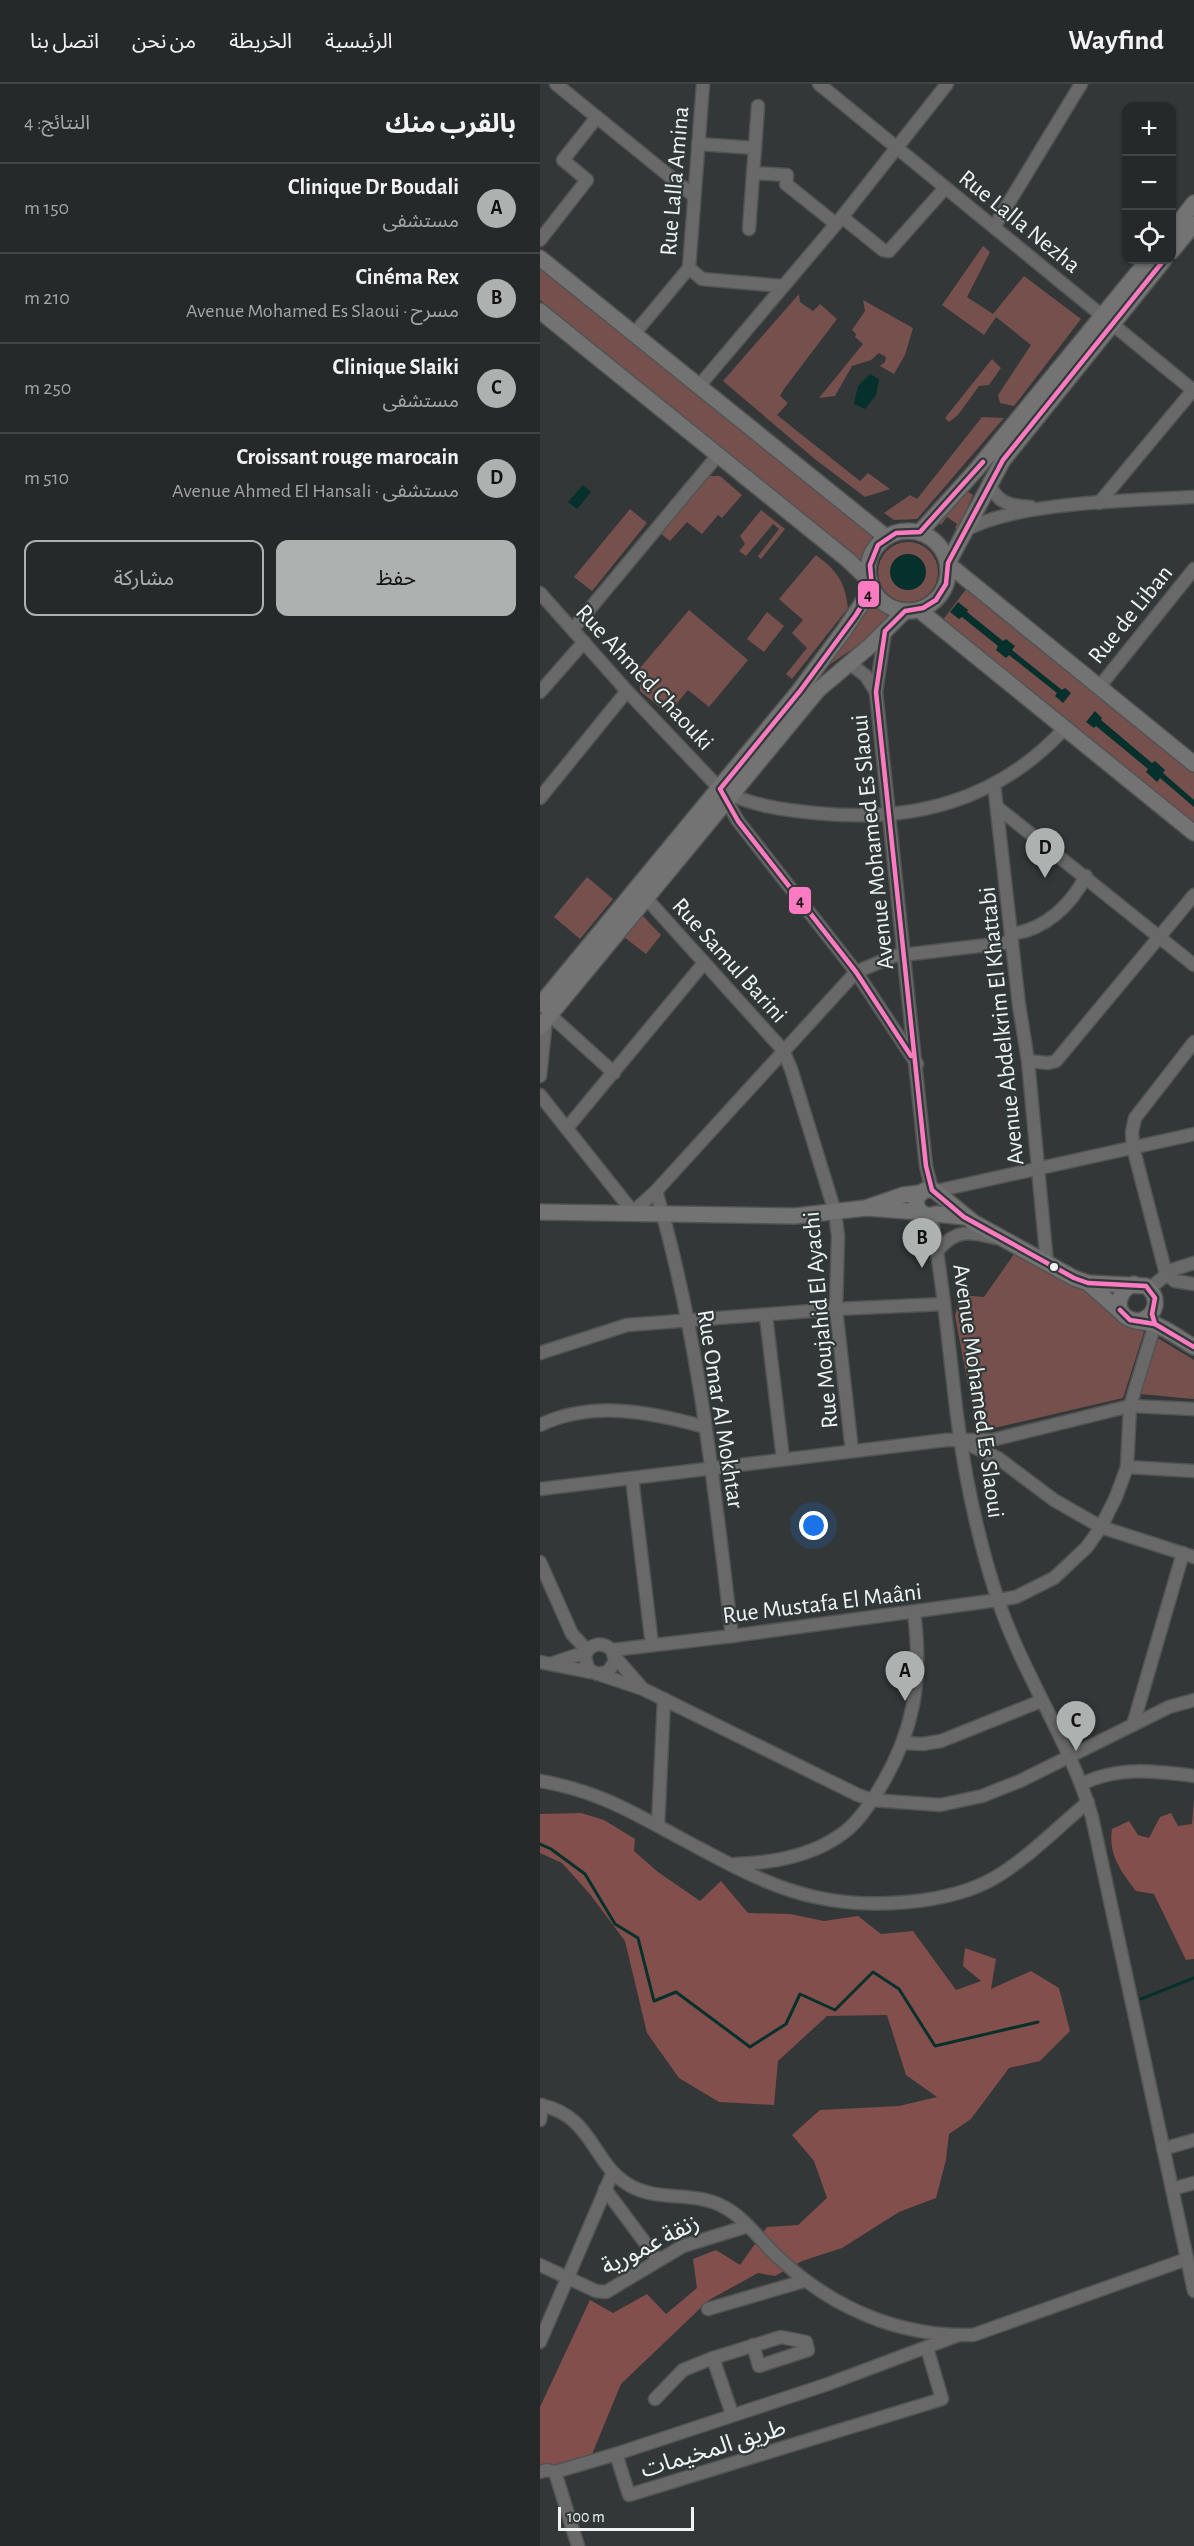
<!DOCTYPE html>
<html lang="ar">
<head>
<meta charset="utf-8">
<style>
  :root { --surface:#262929; --page:#323535; --text:#f1f3f6; --muted:#a4a6a8; --line:#424546; --accent:#adb2b1 }
  body { margin:0; font-family:"Alegreya Sans","Noto Sans Arabic",sans-serif; background:var(--page); color:var(--text); direction:rtl }
  .controls { position:absolute; right:18px; top:18px; display:grid; overflow:hidden; border-radius:12px; box-shadow:0 2px 4px #0004 }
  .controls button { width:54px; height:54px; display:grid; place-items:center; padding:0; border:0; border-bottom:2px solid var(--line); background:var(--surface); color:var(--text); font:30px sans-serif }
  .scale { position:absolute; left:18px; bottom:15px; width:136px; box-sizing:border-box; padding-left:6px; border:3px solid #eff4f3; border-top:0; font-size:16px; line-height:21px; white-space:nowrap; color:#eff4f3; -webkit-text-stroke:4px #313938; paint-order:stroke }
  .you { position:absolute; left:274px; top:1442px; width:21px; height:21px; margin:-15px; border:4px solid #fff; border-radius:50%; background:#1a73e8; box-shadow:0 0 0 9px #1a73e833 }
  .badge { display:grid; place-items:center; width:39px; height:39px; border-radius:50%; background:var(--accent); color:#111; font-size:20px; font-weight:700 }
  .pin { position:absolute; translate:-50% -50px; filter:drop-shadow(0 2px 3px #0008) }
  .pin::after { content:''; position:absolute; top:32px; width:21px; height:18px; background:inherit; clip-path:polygon(0 0,100% 0,50% 100%) }
  .list { margin:0; padding:0; list-style:none }
  h2 { display:flex; justify-content:space-between; align-items:center; height:78px; margin:0; padding:0 24px; font-size:26px }
  h2 small { font-size:20px; font-weight:400; color:var(--muted) }
  .list li { display:grid; grid-template-columns:39px 1fr auto; gap:18px; align-items:center; box-sizing:border-box; height:90px; padding:0 24px; border-top:2px solid var(--line) }
  .list b { display:block; font-size:22px; white-space:nowrap }
  .list p { margin:0; font-size:20px; white-space:nowrap; color:var(--muted) }
  .list em { font-size:20px; font-style:normal; color:var(--muted) }
  .actions { display:flex; gap:12px; padding:18px 24px }
  .actions a { flex:1; padding:14px 0; border:2px solid var(--accent); border-radius:12px; text-align:center; font-size:21px; color:var(--accent) }
  .actions .main { background:var(--accent); color:#111 }
  .icon { flex:none; width:33px; height:33px; fill:none; stroke:currentColor; stroke-width:2; stroke-linecap:round; stroke-linejoin:round }
  .map { position:relative; flex:none; width:654px; height:2462px; overflow:hidden; direction:ltr }
  header { display:flex; align-items:center; gap:36px; box-sizing:border-box; height:84px; padding:0 30px; background:var(--surface); border-bottom:2px solid var(--line) }
  header strong { font-size:28px }
  nav { display:flex; gap:33px; margin-inline-start:auto; font-size:21px }
  main { display:flex }
  aside { flex:1; background:var(--surface) }
  .map>svg:first-child { display:block }
  .green { fill:#76504d }
  .forest { fill:#824f4d }
  .water { fill:#06302b }
  .lines { fill:none; stroke-linecap:round; stroke-linejoin:round }
  .stream { stroke:#06302b; stroke-width:3 }
  .minor-casing { stroke:#525454; stroke-width:15 }
  .major-casing { stroke:#525454; stroke-width:18 }
  .minor { stroke:#6a6969; stroke-width:12 }
  .major { stroke:#747373; stroke-width:15 }
  .bus-1-casing { stroke:#313938; stroke-width:9 }
  .bus-1 { stroke:#fe7ac1; stroke-width:4.5 }
  .bus-dot { fill:#eff4f3; stroke:#313938; stroke-width:2 }
  .labels { text-anchor:middle; stroke-width:4.5; stroke-linejoin:round; paint-order:stroke }
  .street-label { font-size:24px; fill:#eff4f3; stroke:#313938 }
  .line-badge { stroke:#313938; stroke-width:2 }
  .pale-badge-label { font-size:16px; text-anchor:middle; font-weight:bold; fill:#111 }
</style>
</head>
<body>
<header>
<strong>Wayfind</strong>
<nav><a>الرئيسية</a><a>الخريطة</a><a>من نحن</a><a>اتصل بنا</a></nav>
</header>
<main>
<div class="map">
<svg width="654" height="2462" viewBox="0 0 654 2462">
  <rect width="100%" height="100%" fill="#333737"/>
  <!-- green -->
  <g class="green">
    <polygon points="443,162 450,168 427,213 453,230 484,192 541,235 474,322 460,319 458,311 491,261 456,233 444,251 402,221"/>
    <polygon points="0,180 225,361 333,453 330,465 321,477 316,476 0,216"/>
    <polygon points="259,210 260,218 273,227 280,220 297,235 244,305 240,312 248,319 237,331 320,397 328,389 350,405 325,413 276,376 183,297"/>
    <polygon points="323,216 373,244 365,271 354,290 340,282 345,278 346,273 339,269 331,276 312,282 295,312 279,314 323,260 315,253 316,250 312,246 325,227"/>
    <polygon points="452,275 461,284 449,301 439,302 418,331 409,338 405,334"/>
    <polygon points="442,333 464,334 377,435 354,436 344,429 370,411 377,415"/>
    <polygon points="168,392 180,392 202,411 182,434 178,431 162,450 147,438 130,457 120,449"/>
    <polygon points="425,406 433,411 418,446 415,444 417,440 407,433 401,441 399,439"/>
    <polygon points="90,425 107,439 52,507 34,493"/>
    <polygon points="221,426 245,445 221,475 218,472 239,445 233,440 206,472 199,467 205,460 200,452"/>
    <circle cx="368" cy="488" r="30"/>
    <path d="M276 471C297 487 305 497 308 524L252 595 246 590 267 564 252 549 263 536 239 515Z"/>
    <polygon points="427,504 654,680 654,749 402,537"/>
    <path d="M329 522H335L348 531C333 556 307 567 284 585Z"/>
    <polygon points="149,526 208,576 169,623 148,606 128,630 100,607 100,584"/>
    <polygon points="227,528 244,542 224,568 207,555"/>
    <polygon points="47,793 73,815 40,855 14,833"/>
    <polygon points="102,831 121,851 106,870 84,853"/>
    <polygon points="474,1170 534,1195 604,1248 583,1314 437,1348 415,1232 420,1211 444,1213"/>
    <polygon points="616,1253 654,1276 654,1315 600,1310"/>
  </g>
  <!-- forest -->
  <g class="forest">
    <path d="M654 1715V1875L646 1876 614 1810 596 1807C581 1787 568 1771 572 1745L589 1737 598 1751 609 1754 620 1733 631 1729 638 1742 652 1740Z"/>
    <polygon points="41,1729 64,1736 95,1755 94,1767 118,1788 160,1817 181,1797 208,1829 250,1830 284,1837 318,1832 341,1850 373,1847 416,1906 441,1897 423,1882 425,1864 456,1875 451,1905 491,1887 519,1904 530,1947 500,1977 469,1984 431,2035 409,2050 406,2076 396,2114 359,2128 302,2164 262,2177 235,2192 218,2189 169,2216 81,2300 50,2375 0,2385 0,2323 50,2216 73,2229 107,2210 126,2230 157,2204 153,2175 176,2166 200,2181 227,2143 258,2141 287,2114 274,2077 252,2051 280,2026 359,2022 397,2013 366,1991 347,1931 287,1932 238,1977 234,2021 179,2018 139,1994 107,1949 85,1857 49,1809 22,1779 0,1769 0,1730"/>
  </g>
  <!-- water -->
  <g class="water">
    <polygon points="330,290 339,295 336,311 325,325 314,320 318,302"/>
    <polygon points="43,401 51,408 37,425 28,418"/>
    <circle cx="368" cy="488" r="18"/>
    <polygon points="418,518 428,526 427,528 463,557 466,555 475,562 472,566 522,606 525,604 531,609 523,619 515,612 517,609 469,571 466,574 456,566 458,562 422,533 419,535 410,528"/>
    <polygon points="555,627 562,634 561,636 612,679 615,677 625,686 623,689 654,716 654,723 620,694 617,698 606,688 608,685 556,642 554,644 546,638"/>
  </g>
  <g class="lines">
    <!-- stream -->
    <g class="stream">
      <polyline points="0,1760 11,1765 45,1790 75,1840 98,1854 114,1917 136,1908 210,1963 246,1940 260,1910 295,1926 333,1888 359,1905 395,1962 498,1938"/>
      <polyline points="601,1915 654,1894"/>
    </g>
    <!-- minor casing -->
    <g class="minor-casing">
      <g id="minor">
        <polyline points="16,0 154,112"/>
        <polyline points="279,0 654,307"/>
        <polyline points="158,60 215,64"/>
        <polyline points="213,89 247,91 246,100 296,140"/>
        <polyline points="302,133 343,166 349,167 405,104"/>
        <polyline points="454,143 541,0"/>
        <polyline points="209,145 218,22"/>
        <polyline points="0,156 47,96 23,76 57,33"/>
        <polyline points="149,184 162,195 243,202"/>
        <polyline points="94,250 149,184 163,0"/>
        <polyline points="159,302 302,133 407,0"/>
        <path d="M449 398C456 419 470 422 491 423"/>
        <polyline points="559,419 654,305"/>
        <path d="M424 447C477 417 591 417 654 413"/>
        <polyline points="0,509 87,607 180,705 198,737 316,888 377,980"/>
        <polyline points="33,545 178,371"/>
        <polyline points="345,547 336,608 386,1082 392,1106"/>
        <polyline points="309,579 326,592 336,608"/>
        <polyline points="560,602 654,485"/>
        <polyline points="0,608 44,558"/>
        <polyline points="454,700 479,921 488,977 507,1180"/>
        <path d="M186 708C213 722 245 726 275 729 371 739 457 718 525 644"/>
        <polyline points="0,714 87,607"/>
        <polyline points="457,723 654,881"/>
        <polyline points="106,814 243,966 251,985 295,1128 298,1152 296,1225 312,1367"/>
        <path d="M471 850C505 846 531 821 546 792"/>
        <polyline points="10,931 74,989"/>
        <polyline points="488,977 508,979 516,977 654,811"/>
        <polyline points="0,992 6,936"/>
        <polyline points="0,1011 93,1128 116,1107 316,888 354,872 472,858"/>
        <polyline points="27,1044 164,879"/>
        <path d="M116 1107C159 1251 174 1403 192 1552"/>
        <polyline points="396,1107 654,1050"/>
        <path d="M391 1132C404 1200 409 1270 418 1339 426 1399 439 1459 458 1516 483 1591 530 1657 552 1733L654 2207"/>
        <path d="M398 1166C417 1144 430 1148 456 1154"/>
        <polyline points="626,1190 593,1063 592,1048 595,1034 654,958"/>
        <polyline points="626,1190 635,1197 654,1200"/>
        <polyline points="609,1205 632,1186 654,1179"/>
        <polyline points="226,1232 243,1375"/>
        <polyline points="0,1269 87,1241 296,1225 404,1220"/>
        <path d="M0 1341C53 1316 111 1328 165 1343"/>
        <polyline points="425,1359 458,1374 514,1416 561,1443 654,1473"/>
        <polyline points="587,1383 654,1387"/>
        <polyline points="92,1394 112,1561"/>
        <polyline points="0,1405 406,1356 452,1356 590,1322 654,1325"/>
        <polyline points="0,1478 32,1550 47,1566"/>
        <path d="M72 1566 75 1577 68 1588 57 1590 48 1585 45 1572C50 1559 62 1557 72 1566L192 1552 458 1516 476 1513 514 1494 547 1463 561 1443 576 1413 587 1383 590 1322 615 1240"/>
        <polyline points="75,1573 102,1604"/>
        <polyline points="0,1578 50,1588"/>
        <polyline points="13,1579 46,1568"/>
        <polyline points="61,1591 103,1605 318,1711 332,1716 400,1721 442,1712 480,1697 629,1623 654,1616"/>
        <polyline points="593,1641 643,1469"/>
        <polyline points="363,1659 383,1660 401,1657 501,1617"/>
        <path d="M0 1697C58 1707 92 1728 142 1755 184 1777 228 1803 275 1813 328 1825 409 1821 456 1793 489 1773 518 1743 548 1718"/>
        <path d="M542 1700C577 1682 616 1687 654 1692"/>
        <polyline points="118,1742 124,1615"/>
        <path d="M195 1780C231 1779 269 1773 299 1752 316 1741 327 1724 338 1707 374 1649 383 1596 374 1529"/>
        <path d="M0 2021C53 2031 52 2080 89 2101 117 2118 154 2107 182 2122 205 2133 220 2157 239 2174 292 2224 359 2253 433 2251L647 2175"/>
        <polyline points="0,2036 2,2021"/>
        <polyline points="623,2065 654,2056"/>
        <polyline points="65,2105 118,2176"/>
        <polyline points="632,2105 654,2099"/>
        <polyline points="0,2181 56,2207 66,2208 143,2162 208,2142"/>
        <polyline points="168,2225 264,2197"/>
        <polyline points="0,2258 73,2088"/>
        <polyline points="173,2274 192,2330"/>
        <polyline points="115,2315 143,2286 173,2274 241,2253 266,2258 268,2266 219,2282 213,2261"/>
        <polyline points="76,2370 89,2411 402,2315 387,2264"/>
        <polyline points="0,2388 7,2386 15,2388"/>
        <polyline points="38,2462 15,2388 76,2370 288,2300 416,2252"/>
      </g>
    </g>
    <!-- major casing -->
    <g class="major-casing">
      <g id="major">
        <polyline points="632,147 654,119"/>
        <polyline points="632,167 654,140"/>
        <polyline points="0,174 346,453"/>
        <polyline points="0,227 308,476 330,497"/>
        <circle cx="368" cy="487" r="40"/>
        <polyline points="380,448 436,386 608,176"/>
        <polyline points="408,479 463,376 624,176"/>
        <polyline points="408,480 654,680"/>
        <polyline points="379,526 654,749"/>
        <polyline points="0,921 259,607 305,545 332,504"/>
        <polyline points="0,943 278,606 330,562 365,527"/>
        <polyline points="328,1123 363,1111 380,1109"/>
        <polyline points="0,1128 255,1132 326,1124 380,1128 389,1132 396,1130 424,1133"/>
        <path d="M380 1128 376 1120 378 1112 385 1106H394L433 1138 534 1194 548 1199 606 1202C621 1213 617 1232 599 1237"/>
        <polyline points="548,1199 583,1230"/>
        <path d="M594 1200C580 1205 573 1223 586 1233 594 1239 605 1237 613 1240 627 1244 641 1256 654 1263"/>
      </g>
    </g>
    <!-- minor -->
    <use href="#minor" class="minor"/>
    <!-- major -->
    <use href="#major" class="major"/>
    <!-- bus-1 casing -->
    <g class="bus-1-casing">
      <g id="bus-1">
        <polyline points="371,972 316,888 198,737 180,705 260,607 316,531 332,504 330,481 338,461 356,449 380,448 443,378"/>
        <polyline points="580,1226 590,1236 615,1240 654,1263"/>
        <polyline points="615,1240 612,1230 615,1214 606,1202 548,1199 534,1194 424,1133 392,1106 386,1082 336,608 345,547 365,527 383,524 396,516 406,500 408,479 463,376 624,176"/>
      </g>
    </g>
    <!-- bus-1 -->
    <use href="#bus-1" class="bus-1"/>
  </g>
  <!-- markers -->
  <circle class="bus-dot" cx="514" cy="1183" r="5"/>
  <g class="labels">
    <!-- street labels -->
    <g class="street-label">
      <text transform="translate(134 97) rotate(-85)" y="8">Rue Lalla Amina</text>
      <text transform="translate(480 137) rotate(39)" y="8">Rue Lalla Nezha</text>
      <text transform="translate(590 530) rotate(-51)" y="8">Rue de Liban</text>
      <text transform="translate(105 593) rotate(47)" y="8">Rue Ahmed Chaouki</text>
      <text transform="translate(332 758) rotate(-96)" y="8">Avenue Mohamed Es Slaoui</text>
      <text transform="translate(190 876) rotate(48)" y="8">Rue Samul Barini</text>
      <text transform="translate(461 942) rotate(-96)" y="8">Avenue Abdelkrim El Khattabi</text>
      <text transform="translate(280 1236) rotate(-95)" y="8">Rue Moujahid El Ayachi</text>
      <text transform="translate(439 1307) rotate(82)" y="8">Avenue Mohamed Es Slaoui</text>
      <text transform="translate(181 1325) rotate(81)" y="8">Rue Omar Al Mokhtar</text>
      <text transform="translate(282 1519) rotate(-7)" y="8">Rue Mustafa El Maâni</text>
      <text transform="translate(110 2160) rotate(-27)" y="8">زنقة عمورية</text>
      <text transform="translate(173 2364) rotate(-17)" y="8">طريق المخيمات</text>
    </g>
  </g>
  <g class="line-badge">
    <rect x="317" y="496" width="23" height="28" rx="6" fill="#fe7ac1"/>
    <rect x="248" y="802" width="24" height="29" rx="6" fill="#fe7ac1"/>
  </g>
  <g class="pale-badge-label">
    <text x="328" y="516">4</text>
    <text x="260" y="822">4</text>
  </g>
</svg>
<div class="controls">
<button>+</button>
<button>−</button>
<button><svg class="icon" aria-label="locate" viewBox="0 0 24 24"><circle cx="12" cy="12" r="6"/><path d="M12 2v4M12 18v4M2 12h4M18 12h4"/></svg></button>
</div>
<div class="scale">100 m</div>
<div class="you"></div>
<div class="pin badge" style="left:365px;top:1617px">A</div>
<div class="pin badge" style="left:382px;top:1184px">B</div>
<div class="pin badge" style="left:536px;top:1667px">C</div>
<div class="pin badge" style="left:505px;top:794px">D</div>
</div>
<aside>
<h2>بالقرب منك<small>النتائج: 4</small></h2>
<ul class="list">
<li><span class="badge">A</span><div><b>Clinique Dr Boudali</b><p>مستشفى</p></div><em>150 m</em></li>
<li><span class="badge">B</span><div><b>Cinéma Rex</b><p>مسرح · Avenue Mohamed Es Slaoui</p></div><em>210 m</em></li>
<li><span class="badge">C</span><div><b>Clinique Slaiki</b><p>مستشفى</p></div><em>250 m</em></li>
<li><span class="badge">D</span><div><b>Croissant rouge marocain</b><p>مستشفى · Avenue Ahmed El Hansali</p></div><em>510 m</em></li>
</ul>
<div class="actions"><a class="main">حفظ</a><a>مشاركة</a></div>
</aside>
</main>
</body>
</html>
